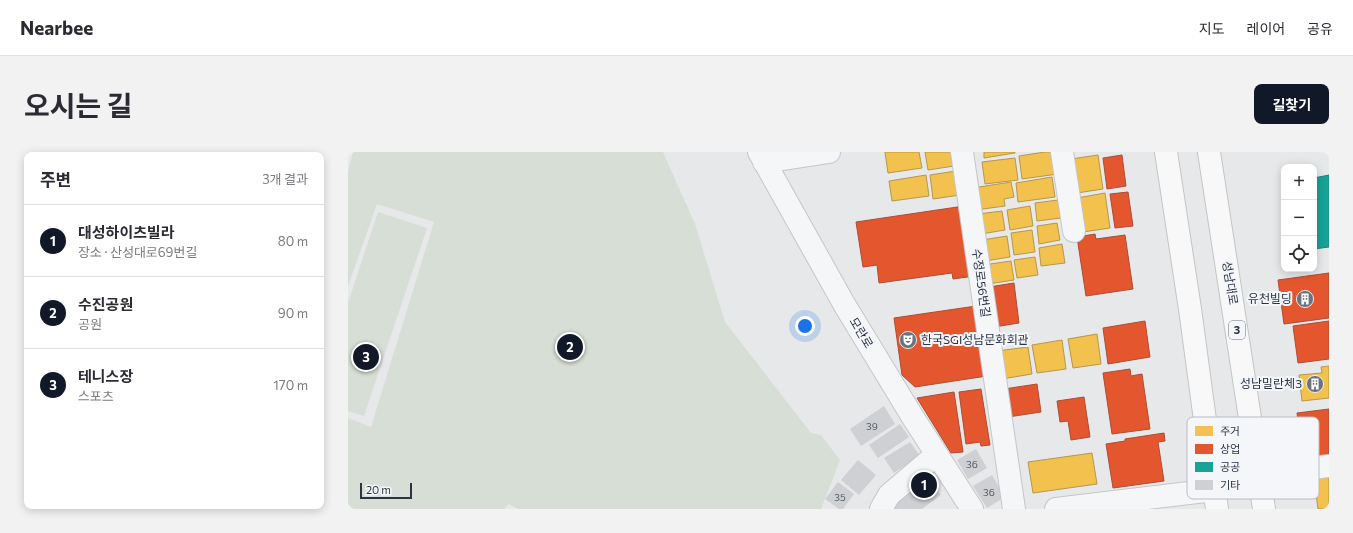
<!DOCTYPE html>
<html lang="ko">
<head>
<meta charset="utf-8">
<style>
  :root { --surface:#fff; --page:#f2f2f3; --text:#2b2b33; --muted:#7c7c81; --line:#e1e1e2; --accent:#111827 }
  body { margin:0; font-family:Commissioner,"Noto Sans KR",sans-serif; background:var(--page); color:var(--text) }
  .controls { position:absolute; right:12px; top:12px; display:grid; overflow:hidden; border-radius:8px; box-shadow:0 2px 10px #0003 }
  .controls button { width:36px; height:36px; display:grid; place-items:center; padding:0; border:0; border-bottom:1px solid var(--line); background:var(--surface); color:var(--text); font:20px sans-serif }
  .scale { position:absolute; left:12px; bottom:10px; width:52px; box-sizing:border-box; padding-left:4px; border:2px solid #2b3445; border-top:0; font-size:11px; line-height:14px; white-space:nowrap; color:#2b3445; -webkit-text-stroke:3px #f4f6f9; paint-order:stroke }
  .you { position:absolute; left:457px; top:174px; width:14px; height:14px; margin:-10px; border:3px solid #fff; border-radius:50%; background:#1a73e8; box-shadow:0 0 0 6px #1a73e833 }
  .badge { display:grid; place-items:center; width:26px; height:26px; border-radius:50%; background:var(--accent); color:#fff; font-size:13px; font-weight:700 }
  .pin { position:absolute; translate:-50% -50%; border:2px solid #fff; box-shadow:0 1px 4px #0006 }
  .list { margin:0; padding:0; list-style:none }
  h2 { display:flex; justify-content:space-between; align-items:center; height:52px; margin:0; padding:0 16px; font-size:17px }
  h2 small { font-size:13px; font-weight:400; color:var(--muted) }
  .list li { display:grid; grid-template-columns:26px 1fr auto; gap:12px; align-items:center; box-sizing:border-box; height:72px; padding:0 16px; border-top:1px solid var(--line) }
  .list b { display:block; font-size:15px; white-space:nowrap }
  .list p { margin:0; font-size:13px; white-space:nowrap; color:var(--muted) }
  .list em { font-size:13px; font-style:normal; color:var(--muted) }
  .icon { flex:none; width:22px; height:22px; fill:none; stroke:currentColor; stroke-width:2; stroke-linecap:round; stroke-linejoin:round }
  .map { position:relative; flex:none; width:981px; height:357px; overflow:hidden; border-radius:8px }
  header { display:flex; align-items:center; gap:24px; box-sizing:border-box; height:56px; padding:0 20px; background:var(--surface); border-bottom:1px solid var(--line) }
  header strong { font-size:19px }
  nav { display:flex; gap:22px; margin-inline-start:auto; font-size:14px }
  .intro { display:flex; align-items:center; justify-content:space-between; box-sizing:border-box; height:96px; padding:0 24px }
  h1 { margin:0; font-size:28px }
  .button { padding:10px 18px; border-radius:8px; background:var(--accent); color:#fff; font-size:14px; font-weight:700 }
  main { display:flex; gap:24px; padding:0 24px }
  aside { flex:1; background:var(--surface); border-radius:8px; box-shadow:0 2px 10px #0003 }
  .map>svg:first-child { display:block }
  .green { fill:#d6ded6 }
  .homes { fill:#f2c14e; stroke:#b6974b }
  .shops { fill:#e4572e; stroke:#ac4c35 }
  .public { fill:#17a398; stroke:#1d827f }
  .building { fill:#ced0d3 }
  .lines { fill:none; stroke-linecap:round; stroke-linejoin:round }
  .minor-casing { stroke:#c4c6c8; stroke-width:24 }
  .major-casing { stroke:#c2c5c8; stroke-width:24 }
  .minor { stroke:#f5f6f7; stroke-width:22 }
  .major { stroke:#f8f8f8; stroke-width:22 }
  .labels { text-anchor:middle; stroke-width:4; stroke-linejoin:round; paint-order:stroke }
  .number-label { font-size:10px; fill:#545c69 }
  .shield { fill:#f4f6f9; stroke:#676e7b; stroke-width:1 }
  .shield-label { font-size:11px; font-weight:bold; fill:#2b3445 }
  .street-label { font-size:12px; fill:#2b3445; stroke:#f4f6f9 }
  .poi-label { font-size:12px; fill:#2b3445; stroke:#f4f6f9; text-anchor:end }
  .key { fill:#f4f6f9; stroke:#b8bcc3; stroke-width:1 }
  .key-label { font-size:11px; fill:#2b3445 }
</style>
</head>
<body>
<header>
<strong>Nearbee</strong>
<nav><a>지도</a><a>레이어</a><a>공유</a></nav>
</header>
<div class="intro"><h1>오시는 길</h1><a class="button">길찾기</a></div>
<main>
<aside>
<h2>주변<small>3개 결과</small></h2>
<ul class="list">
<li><span class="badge">1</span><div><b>대성하이츠빌라</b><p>장소 · 산성대로69번길</p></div><em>80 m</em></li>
<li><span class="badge">2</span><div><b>수진공원</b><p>공원</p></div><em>90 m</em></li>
<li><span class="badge">3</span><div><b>테니스장</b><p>스포츠</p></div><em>170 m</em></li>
</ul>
</aside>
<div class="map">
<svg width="981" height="357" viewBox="0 0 981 357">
  <rect width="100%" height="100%" fill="#e6e8ea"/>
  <!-- green -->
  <g class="green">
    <polygon points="5,0 315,0 347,72 377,170 463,281 473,283 492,308 473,357 170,357 161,352 156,357 0,357 0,266 23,275 86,70 29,52 0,134 0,20"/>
    <polygon points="30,60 79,76 16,264 0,259 0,151"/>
  </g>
  <!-- homes -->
  <g class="homes">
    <polygon points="537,0 571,0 574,16 540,21"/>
    <polygon points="577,0 604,0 606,14 580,18"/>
    <polygon points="636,0 667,0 667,1 636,6"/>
    <polygon points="697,0 706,0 710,22 674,27 671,4"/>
    <polygon points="750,3 755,37 729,41 723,7"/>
    <polygon points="667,6 670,28 637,32 634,10"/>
    <polygon points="608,19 612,43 585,47 582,23"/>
    <polygon points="578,23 581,44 544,49 541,29"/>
    <polygon points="704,25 707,45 670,50 668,31"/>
    <polygon points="663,30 666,45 656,47 657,54 628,58 625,36"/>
    <polygon points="757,41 762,76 735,80 729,46"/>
    <polygon points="710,48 713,66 689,69 687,51"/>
    <polygon points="682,54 685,74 662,78 659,58"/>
    <polygon points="654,59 657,78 633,82 630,62"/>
    <polygon points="709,71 712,88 691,92 689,74"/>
    <polygon points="684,78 687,100 666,103 663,81"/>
    <polygon points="659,84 662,105 637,109 634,88"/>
    <polygon points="714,92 717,111 693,114 691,96"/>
    <polygon points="687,105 690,123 669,126 666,108"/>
    <polygon points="663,109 666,128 640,132 638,118 642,112"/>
    <polygon points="749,182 753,212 725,216 720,187"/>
    <polygon points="714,188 718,217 689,221 684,193"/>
    <polygon points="680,195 684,222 654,227 649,199"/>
    <polygon points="981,214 981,246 954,249 951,223 974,221 973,215"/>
    <polygon points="744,301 749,332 685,341 680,310"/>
    <polygon points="981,325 981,357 970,357 966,327"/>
  </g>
  <!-- shops -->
  <g class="shops">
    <polygon points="774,3 778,34 759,37 755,6"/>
    <polygon points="780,40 785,74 767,76 762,42"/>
    <polygon points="616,54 626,124 605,127 604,121 531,131 529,113 515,115 508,70"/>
    <polygon points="747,82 748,87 777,83 785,137 738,144 729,85"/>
    <polygon points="981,121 981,166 936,172 930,128"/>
    <polygon points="666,131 671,171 646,175 641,135"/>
    <polygon points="628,154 639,224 567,235 554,223 546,166"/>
    <polygon points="797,169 802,205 760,212 755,176"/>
    <polygon points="981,169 981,207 950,211 945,174"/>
    <polygon points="782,217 783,224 794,222 802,277 764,282 755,221"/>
    <polygon points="689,232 693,260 660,265 656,237"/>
    <polygon points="633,237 642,293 633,294 632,290 618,292 611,240"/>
    <polygon points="606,240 615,300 603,301 569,246"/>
    <polygon points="736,245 742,285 723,288 720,269 712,270 709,249"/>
    <polygon points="981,257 981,304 955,307 949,261"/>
    <polygon points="816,281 817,289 810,290 816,329 765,336 758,292 777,289 777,287"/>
  </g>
  <!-- public -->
  <polygon class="public" points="981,23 981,95 966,97 966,26"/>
  <!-- building -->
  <g class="building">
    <polygon points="536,254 547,272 513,294 502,277"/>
    <polygon points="552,272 561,285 530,306 521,293"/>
    <polygon points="562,290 572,304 546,321 536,306"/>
    <polygon points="628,297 639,316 620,327 609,308"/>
    <polygon points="510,308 528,323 511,343 493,328"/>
    <polygon points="579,323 593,343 574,357 547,357 542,351"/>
    <polygon points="644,323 657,345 639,356 625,334"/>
    <polygon points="490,330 506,342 495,357 491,357 477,347"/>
  </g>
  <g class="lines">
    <!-- minor casing -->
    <g class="minor-casing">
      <g id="minor">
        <polyline points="411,0 496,152 564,264 624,357"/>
        <polyline points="614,0 666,357"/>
        <polyline points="714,0 726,79"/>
        <polyline points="416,10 481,0"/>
        <polyline points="911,323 981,314"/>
        <polyline points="533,357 541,343 588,303"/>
        <polyline points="708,357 866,338"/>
      </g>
    </g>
    <!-- major casing -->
    <g class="major-casing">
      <g id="major">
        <polyline points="818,0 842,157 869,357"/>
        <polyline points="861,0 916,357"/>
      </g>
    </g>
    <!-- minor -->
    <use href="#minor" class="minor"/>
    <!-- major -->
    <use href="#major" class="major"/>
  </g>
  <!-- icons -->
  <defs>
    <g id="building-disc" transform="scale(0.9)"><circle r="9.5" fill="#6c737f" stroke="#f4f6f9"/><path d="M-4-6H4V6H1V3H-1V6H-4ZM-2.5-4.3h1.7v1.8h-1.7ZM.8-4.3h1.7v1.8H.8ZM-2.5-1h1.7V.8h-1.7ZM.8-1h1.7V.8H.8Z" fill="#fff"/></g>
    <g id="theatre-disc" transform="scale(0.9)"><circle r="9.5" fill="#6c737f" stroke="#f4f6f9"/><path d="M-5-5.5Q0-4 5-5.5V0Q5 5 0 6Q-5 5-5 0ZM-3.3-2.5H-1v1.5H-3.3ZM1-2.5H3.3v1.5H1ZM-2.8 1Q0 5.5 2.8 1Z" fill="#fff"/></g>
  </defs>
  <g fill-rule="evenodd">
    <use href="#building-disc" x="957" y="147"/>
    <use href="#theatre-disc" x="560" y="188"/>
    <use href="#building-disc" x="967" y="232"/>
  </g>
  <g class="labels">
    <!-- number labels -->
    <g class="number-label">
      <text x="524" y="278">39</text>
      <text x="624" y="316">36</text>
      <text x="641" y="344">36</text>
      <text x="492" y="349">35</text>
    </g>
    <!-- shield labels -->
    <rect class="shield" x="881" y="169" width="16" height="18" rx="3"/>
    <g class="shield-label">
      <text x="889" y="182">3</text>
    </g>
    <!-- street labels -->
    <g class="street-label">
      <text transform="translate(633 131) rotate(82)" y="4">수정로56번길</text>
      <text transform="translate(882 131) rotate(81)" y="4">성남대로</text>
      <text transform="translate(513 181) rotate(59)" y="4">모란로</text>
    </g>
    <!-- poi labels -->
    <g class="poi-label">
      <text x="944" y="151">유천빌딩</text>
      <text x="573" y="192" text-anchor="start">한국SGI성남문화회관</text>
      <text x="954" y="236">성남밀란체3</text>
    </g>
  </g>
  <!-- legend -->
  <rect x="839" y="265" width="132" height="82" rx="6" class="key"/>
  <rect x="847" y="274" width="18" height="10" fill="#f2c14e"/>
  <rect x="847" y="292" width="18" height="10" fill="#e4572e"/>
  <rect x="847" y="310" width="18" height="10" fill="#17a398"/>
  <rect x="847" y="328" width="18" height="10" fill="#ced0d3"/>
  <g class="key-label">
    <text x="872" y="283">주거</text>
    <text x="872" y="301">상업</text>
    <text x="872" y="319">공공</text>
    <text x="872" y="337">기타</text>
  </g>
</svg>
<div class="controls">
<button>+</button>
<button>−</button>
<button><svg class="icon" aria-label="locate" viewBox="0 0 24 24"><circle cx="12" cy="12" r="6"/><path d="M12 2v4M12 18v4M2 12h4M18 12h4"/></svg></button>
</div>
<div class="scale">20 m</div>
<div class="you"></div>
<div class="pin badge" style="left:576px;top:333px">1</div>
<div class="pin badge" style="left:222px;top:195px">2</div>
<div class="pin badge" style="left:18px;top:205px">3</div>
</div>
</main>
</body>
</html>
